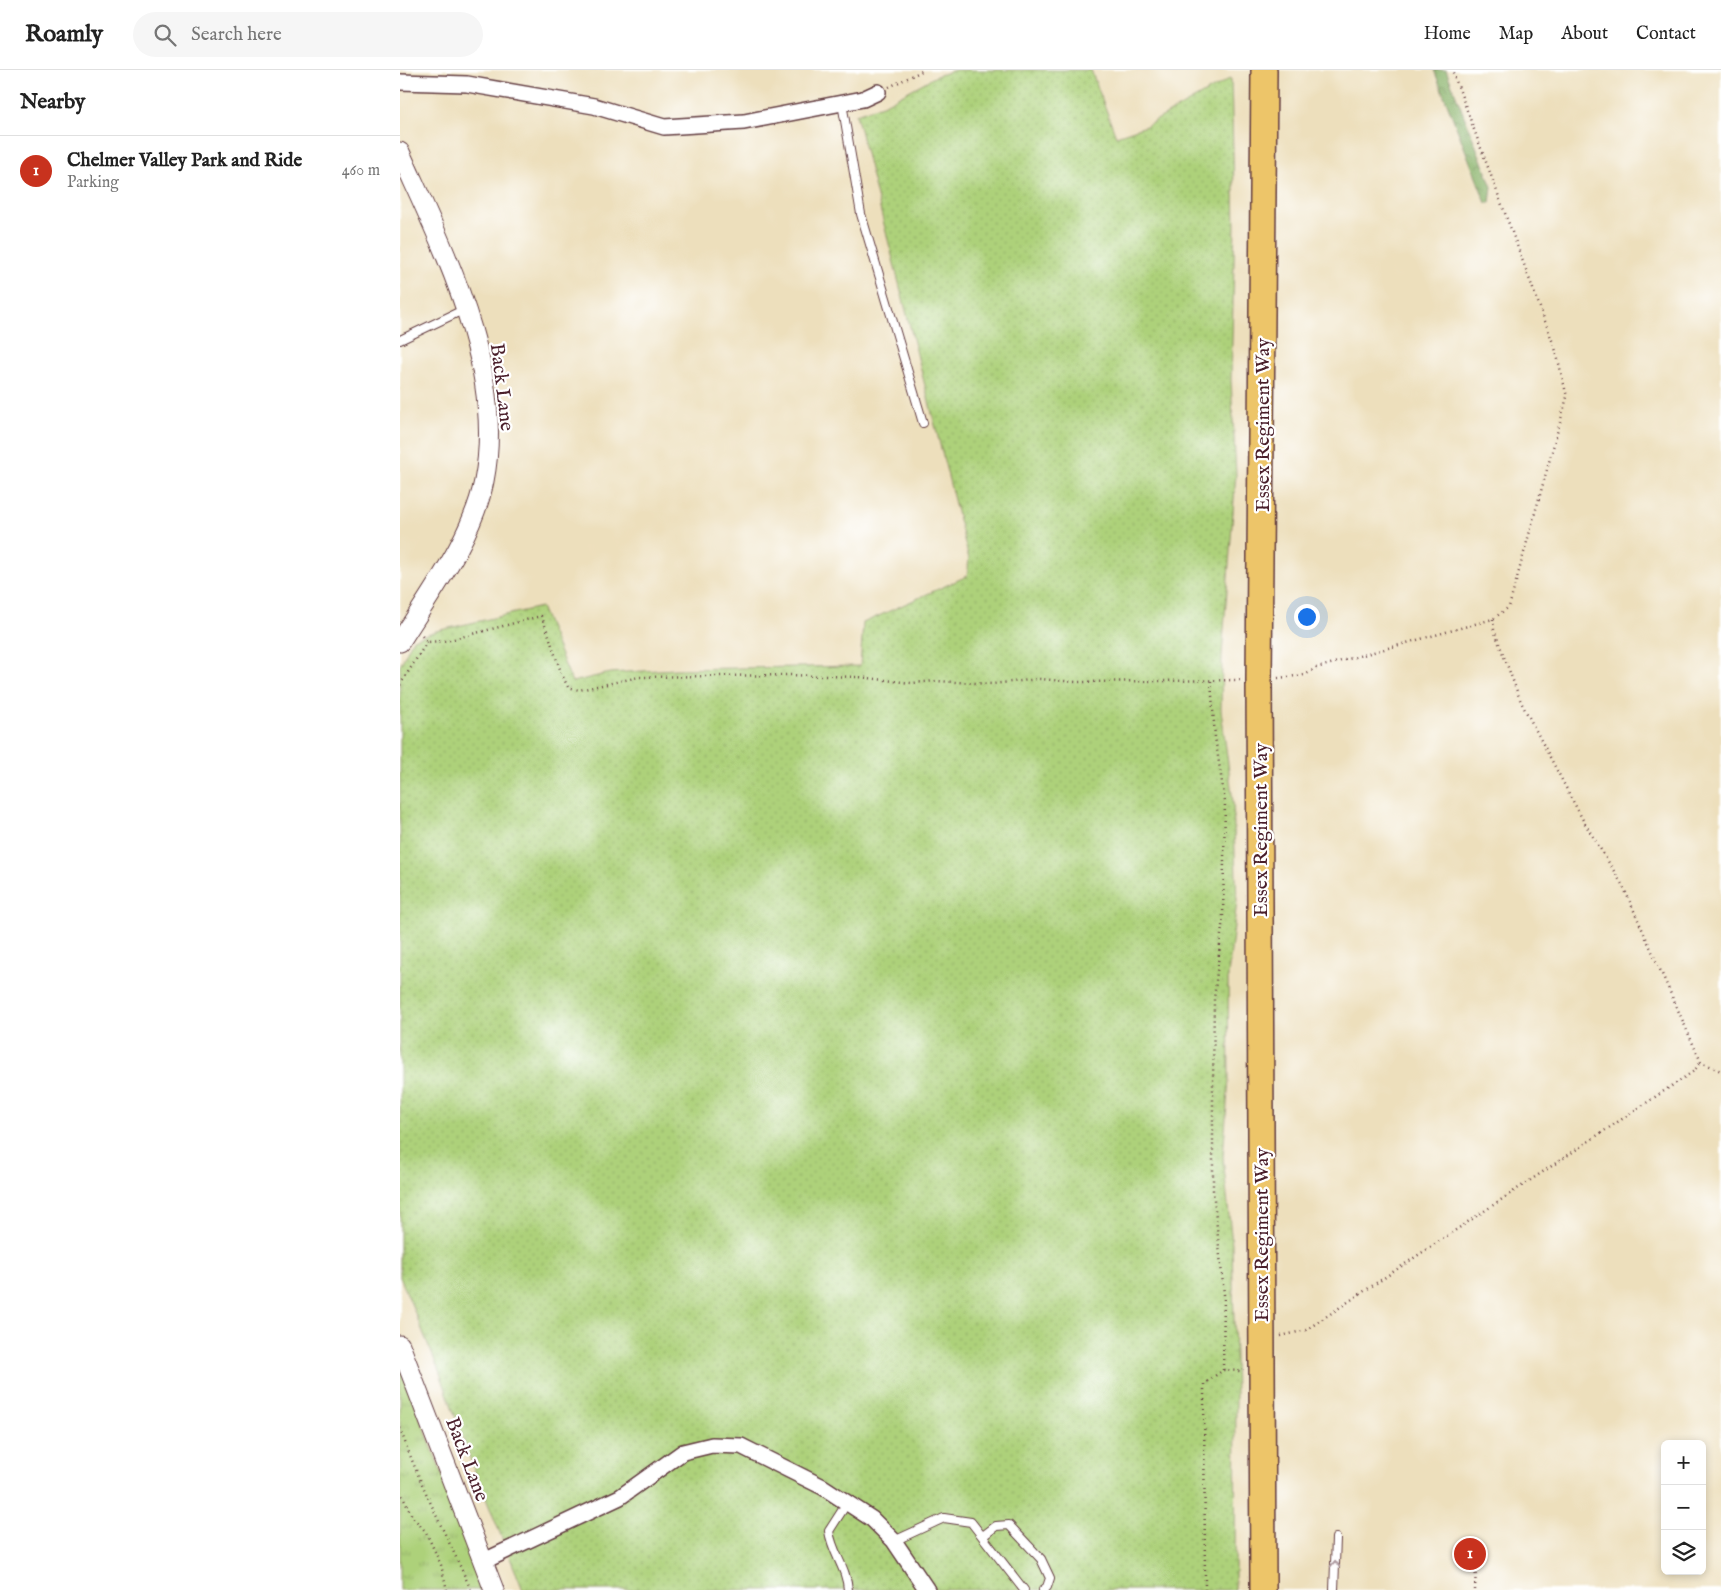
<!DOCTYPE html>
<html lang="en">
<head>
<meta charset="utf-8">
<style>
  :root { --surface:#fff; --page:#f6f6f6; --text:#222; --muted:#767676; --line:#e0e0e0; --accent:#c8321e }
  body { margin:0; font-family:"IM FELL English",serif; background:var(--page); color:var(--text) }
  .controls { position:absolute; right:15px; bottom:15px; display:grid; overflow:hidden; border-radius:8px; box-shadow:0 2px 8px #0003 }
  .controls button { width:45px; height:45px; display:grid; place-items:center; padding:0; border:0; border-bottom:1px solid var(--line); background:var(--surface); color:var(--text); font:25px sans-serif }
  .you { position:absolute; left:906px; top:546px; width:18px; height:18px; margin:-12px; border:4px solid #fff; border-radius:50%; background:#1a73e8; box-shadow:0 0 0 8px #1a73e833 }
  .badge { display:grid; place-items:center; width:32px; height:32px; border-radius:50%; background:var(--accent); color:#fff; font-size:16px; font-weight:700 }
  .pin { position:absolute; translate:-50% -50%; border:2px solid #fff; box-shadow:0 1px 5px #0006 }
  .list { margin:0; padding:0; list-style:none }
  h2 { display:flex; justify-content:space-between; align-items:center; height:65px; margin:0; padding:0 20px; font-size:21px }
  h2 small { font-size:16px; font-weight:400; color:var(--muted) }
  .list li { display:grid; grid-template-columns:32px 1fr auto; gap:15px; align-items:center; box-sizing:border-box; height:70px; padding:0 20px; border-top:1px solid var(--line) }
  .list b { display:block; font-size:19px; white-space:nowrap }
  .list p { margin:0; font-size:16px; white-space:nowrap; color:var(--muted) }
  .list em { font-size:16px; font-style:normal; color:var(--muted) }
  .icon { flex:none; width:28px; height:28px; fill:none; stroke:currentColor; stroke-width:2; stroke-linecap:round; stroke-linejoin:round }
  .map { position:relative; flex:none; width:1321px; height:1520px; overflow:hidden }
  header { display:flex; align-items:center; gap:30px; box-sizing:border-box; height:70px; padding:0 25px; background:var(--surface); border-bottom:1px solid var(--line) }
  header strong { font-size:24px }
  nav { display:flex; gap:28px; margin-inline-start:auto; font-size:18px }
  .search { width:350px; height:45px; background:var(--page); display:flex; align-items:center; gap:12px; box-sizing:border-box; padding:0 18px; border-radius:28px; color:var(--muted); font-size:19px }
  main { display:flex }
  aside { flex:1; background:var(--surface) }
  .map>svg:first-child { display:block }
  .grass { fill:url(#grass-dots); stroke:#7c7852 }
  .forest { fill:url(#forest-crowns); stroke:#6a694a }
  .park { fill:url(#park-tufts); stroke:#7c7852 }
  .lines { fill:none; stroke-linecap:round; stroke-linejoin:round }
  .service-casing { stroke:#623c41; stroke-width:10 }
  .minor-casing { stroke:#623c41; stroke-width:18 }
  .tertiary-casing { stroke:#623c41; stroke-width:21 }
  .trunk-casing { stroke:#623c41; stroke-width:28 }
  .path { stroke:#623c41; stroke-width:2.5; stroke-dasharray:1 4; stroke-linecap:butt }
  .service { stroke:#fff; stroke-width:8 }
  .minor { stroke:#fff; stroke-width:15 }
  .tertiary { stroke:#fff; stroke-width:19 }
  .trunk { stroke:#edc569; stroke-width:25 }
  .oneway { stroke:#ae9aa0 }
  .labels { text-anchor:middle; stroke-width:4.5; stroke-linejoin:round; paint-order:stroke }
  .street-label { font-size:20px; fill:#4a1f2b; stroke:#fff }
</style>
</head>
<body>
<header>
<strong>Roamly</strong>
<div class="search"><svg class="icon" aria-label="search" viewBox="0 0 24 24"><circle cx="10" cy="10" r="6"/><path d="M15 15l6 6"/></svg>Search here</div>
<nav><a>Home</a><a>Map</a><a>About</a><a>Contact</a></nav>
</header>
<main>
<aside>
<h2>Nearby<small></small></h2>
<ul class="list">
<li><span class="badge">1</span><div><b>Chelmer Valley Park and Ride</b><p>Parking</p></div><em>460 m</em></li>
</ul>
</aside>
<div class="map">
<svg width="1321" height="1520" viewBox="0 0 1321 1520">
  <defs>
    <pattern id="grass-dots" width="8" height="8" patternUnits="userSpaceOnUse" patternTransform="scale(1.25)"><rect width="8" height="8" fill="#add17a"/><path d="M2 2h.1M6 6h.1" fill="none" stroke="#96b36a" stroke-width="1.8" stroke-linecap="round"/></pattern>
    <pattern id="forest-crowns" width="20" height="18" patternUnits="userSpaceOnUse" patternTransform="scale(1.25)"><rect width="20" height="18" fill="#8ab36a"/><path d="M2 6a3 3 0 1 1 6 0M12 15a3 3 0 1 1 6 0" fill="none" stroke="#739157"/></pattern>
    <pattern id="park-tufts" width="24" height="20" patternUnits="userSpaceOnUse" patternTransform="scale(1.25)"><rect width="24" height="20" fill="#add17a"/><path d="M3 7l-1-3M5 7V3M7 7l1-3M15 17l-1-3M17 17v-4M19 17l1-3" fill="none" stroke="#96b36a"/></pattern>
  </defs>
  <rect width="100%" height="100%" fill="#fff"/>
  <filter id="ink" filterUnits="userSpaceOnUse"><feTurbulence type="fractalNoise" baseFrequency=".02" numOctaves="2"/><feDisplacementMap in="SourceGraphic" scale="10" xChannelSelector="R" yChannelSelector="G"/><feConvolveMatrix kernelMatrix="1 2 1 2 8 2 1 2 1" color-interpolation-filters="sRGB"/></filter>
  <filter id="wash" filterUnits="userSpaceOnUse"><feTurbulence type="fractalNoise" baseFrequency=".0096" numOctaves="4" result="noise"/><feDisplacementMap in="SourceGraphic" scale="20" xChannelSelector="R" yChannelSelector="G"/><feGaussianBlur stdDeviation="1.12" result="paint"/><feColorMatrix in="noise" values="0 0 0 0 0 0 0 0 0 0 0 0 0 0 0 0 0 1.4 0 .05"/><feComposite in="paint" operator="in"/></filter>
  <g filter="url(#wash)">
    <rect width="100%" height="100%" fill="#eddfbc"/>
    <!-- grass -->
    <polygon class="grass" points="555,0 691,0 716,66 746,56 831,8 835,155 831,310 836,404 822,585 821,640 833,732 837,831 828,905 829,1009 823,1087 832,1174 836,1323 835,1520 123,1520 72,1394 40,1303 0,1207 0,596 13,569 36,561 141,537 172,612 210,603 275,599 460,596 463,553 567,506 569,489 456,44 485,34 536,6"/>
    <!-- forest -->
    <polygon class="forest" points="1034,0 1046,0 1092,117 1090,133 1086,133"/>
    <!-- park -->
    <polygon class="park" points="0,1296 87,1520 0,1520"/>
  </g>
  <g filter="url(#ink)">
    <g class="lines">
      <!-- service casing -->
      <g class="service-casing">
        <g id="service">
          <polyline points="442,33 461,144 523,353"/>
          <polyline points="0,270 65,239"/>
          <path d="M447 1433 429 1461C432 1483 447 1498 448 1520"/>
          <polyline points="583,1466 596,1456 609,1455 641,1489 650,1508 647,1517 643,1520"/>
          <polyline points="494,1471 544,1448 571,1452 624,1520"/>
          <polyline points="934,1520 936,1468"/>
        </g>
      </g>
      <!-- minor casing -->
      <g class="minor-casing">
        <g id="minor">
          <polyline points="0,12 67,14 194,36 264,57 344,52 463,29 478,22"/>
          <polyline points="82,1492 220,1427 283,1382 312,1375 341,1376 423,1417 472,1449 494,1471 527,1520"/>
        </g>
      </g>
      <!-- tertiary casing -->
      <g class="tertiary-casing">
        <g id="tertiary">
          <path d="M0 82C44 181 106 300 84 411 73 467 30 524 0 572"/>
          <polyline points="0,1275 94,1520"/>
        </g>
      </g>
      <!-- trunk casing -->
      <g class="trunk-casing">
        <polyline id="trunk" points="863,1520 859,609 864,0"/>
      </g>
      <!-- path -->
      <g class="path">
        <polyline points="489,17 524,0"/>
        <polyline points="1093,549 1094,560 1121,632 1184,752 1223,816 1301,992 1321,1001"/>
        <path d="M22 566 27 572 46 571 141 546C152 569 156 595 168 617L179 620 239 607 387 605 459 607 511 613 537 611 592 614 640 609 676 612 840 610"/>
        <polyline points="878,608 905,605 916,598 1093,549 1109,537 1167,327 1156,281 1052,0"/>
        <polyline points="811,611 815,667 825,732 823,847 814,929 813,1013 813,1120 824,1224 823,1300"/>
        <polyline points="0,615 27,572"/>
        <polyline points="881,1266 906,1260 1294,1001 1301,992"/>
        <path d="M0 1358C19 1414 47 1466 71 1520"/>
        <polyline points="0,1421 12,1446 26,1462 41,1495 47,1520"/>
        <polyline points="805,1520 804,1314 823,1300 840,1301 843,1299"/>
        <polyline points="1075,1520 1077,1473"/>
      </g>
      <!-- service -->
      <use href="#service" class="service"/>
      <!-- minor -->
      <use href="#minor" class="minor"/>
      <!-- tertiary -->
      <use href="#tertiary" class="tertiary"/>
      <!-- trunk -->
      <use href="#trunk" class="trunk"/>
    </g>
    <!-- one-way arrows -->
    <defs><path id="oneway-chevron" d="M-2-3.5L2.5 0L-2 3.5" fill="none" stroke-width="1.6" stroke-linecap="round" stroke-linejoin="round" transform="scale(1.25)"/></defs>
    <use class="oneway" href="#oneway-chevron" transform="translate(935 1494) rotate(-88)"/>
  </g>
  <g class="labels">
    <!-- street labels -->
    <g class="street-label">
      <text transform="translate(103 317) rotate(83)" y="7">Back Lane</text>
      <text transform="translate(862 355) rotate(-90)" y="7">Essex Regiment Way</text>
      <text transform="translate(860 760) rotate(-90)" y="7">Essex Regiment Way</text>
      <text transform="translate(861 1165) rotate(-90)" y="7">Essex Regiment Way</text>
      <text transform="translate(68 1389) rotate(69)" y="7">Back Lane</text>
    </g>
  </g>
</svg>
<div class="controls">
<button>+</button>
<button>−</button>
<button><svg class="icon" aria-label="layers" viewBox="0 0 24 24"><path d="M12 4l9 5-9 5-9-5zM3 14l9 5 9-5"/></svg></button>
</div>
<div class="you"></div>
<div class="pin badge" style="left:1070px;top:1484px">1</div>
</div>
</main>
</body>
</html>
